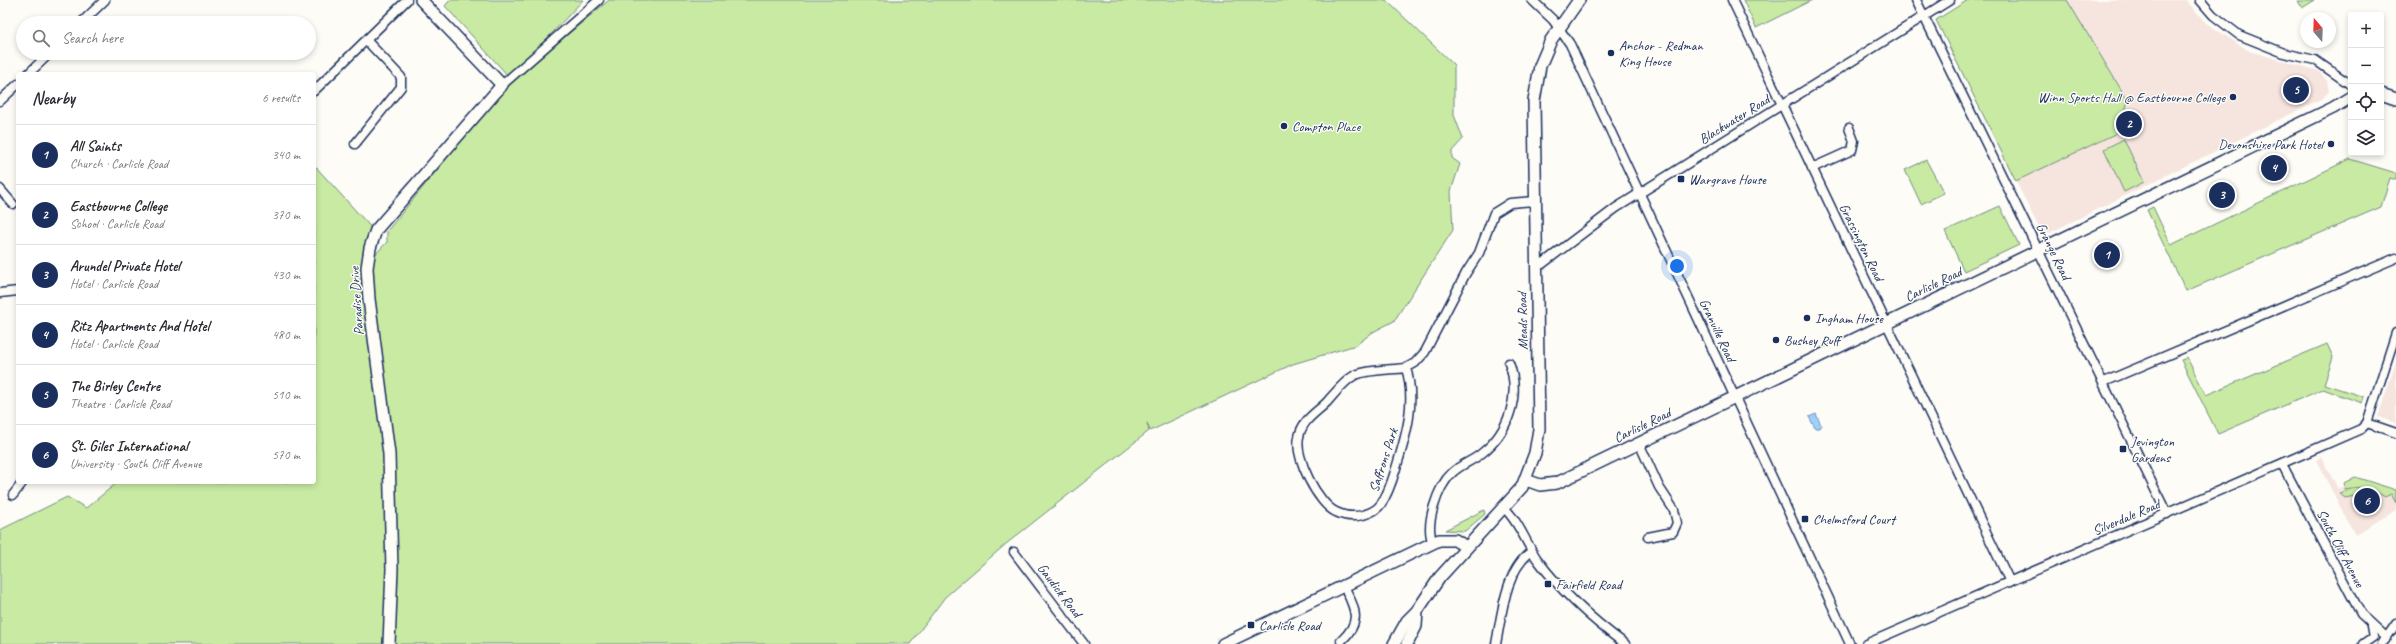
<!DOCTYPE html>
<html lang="en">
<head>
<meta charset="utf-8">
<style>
  :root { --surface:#fff; --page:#f7f7f7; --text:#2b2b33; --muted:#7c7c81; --line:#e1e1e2; --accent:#1b2f5e }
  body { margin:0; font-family:Caveat,sans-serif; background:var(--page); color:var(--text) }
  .controls { position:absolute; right:12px; top:12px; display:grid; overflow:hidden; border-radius:4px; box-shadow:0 2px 6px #0003 }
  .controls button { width:36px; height:36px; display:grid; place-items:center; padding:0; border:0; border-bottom:1px solid var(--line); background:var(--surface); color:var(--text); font:20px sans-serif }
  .compass { position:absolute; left:2300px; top:12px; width:36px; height:36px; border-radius:50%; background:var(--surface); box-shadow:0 2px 6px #0003; rotate:341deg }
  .you { position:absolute; left:1677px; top:266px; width:14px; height:14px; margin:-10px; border:3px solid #fff; border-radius:50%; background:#1a73e8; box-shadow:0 0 0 6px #1a73e833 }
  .badge { display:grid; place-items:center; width:26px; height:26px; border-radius:50%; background:var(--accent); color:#fff; font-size:13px; font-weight:700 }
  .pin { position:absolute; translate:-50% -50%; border:2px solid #fff; box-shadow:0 1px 4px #0006 }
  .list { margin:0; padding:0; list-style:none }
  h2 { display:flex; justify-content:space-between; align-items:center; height:52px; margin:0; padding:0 16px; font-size:17px }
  h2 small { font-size:13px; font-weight:400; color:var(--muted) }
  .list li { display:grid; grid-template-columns:26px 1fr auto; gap:12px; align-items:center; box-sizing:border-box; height:60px; padding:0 16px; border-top:1px solid var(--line) }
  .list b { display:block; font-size:15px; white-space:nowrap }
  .list p { margin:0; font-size:13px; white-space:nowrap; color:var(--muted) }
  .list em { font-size:13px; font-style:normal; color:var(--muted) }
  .icon { flex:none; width:22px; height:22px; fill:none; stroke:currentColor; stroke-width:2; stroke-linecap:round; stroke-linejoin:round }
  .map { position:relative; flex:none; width:2396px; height:644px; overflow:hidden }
  .search { position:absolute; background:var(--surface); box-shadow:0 2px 6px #0003; left:16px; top:16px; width:300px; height:44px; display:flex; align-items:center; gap:10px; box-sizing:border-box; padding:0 14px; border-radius:22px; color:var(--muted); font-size:15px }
  .panel { position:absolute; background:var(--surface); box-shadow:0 2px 6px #0003; left:16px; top:72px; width:300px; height:412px; border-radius:4px }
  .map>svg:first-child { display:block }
  .built { fill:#f6e4df }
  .green { fill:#c8eaa3; stroke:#728c80 }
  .water { fill:#9fcffb; stroke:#6a8fbc }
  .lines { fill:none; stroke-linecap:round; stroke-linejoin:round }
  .street-casing { stroke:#1b2f5e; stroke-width:11 }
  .secondary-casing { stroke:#1b2f5e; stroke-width:14 }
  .street { stroke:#fdfcf7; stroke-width:8 }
  .secondary { stroke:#fdfcf7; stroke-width:11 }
  .poi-dot { fill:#1b2f5e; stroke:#fdfcf7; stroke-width:1.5 }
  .labels { text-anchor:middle; stroke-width:3; stroke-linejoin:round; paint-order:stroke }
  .poi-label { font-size:14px; fill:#1b2f5e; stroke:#fdfcf7; text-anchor:start }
  .street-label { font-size:14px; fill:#1b2f5e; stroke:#fdfcf7 }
</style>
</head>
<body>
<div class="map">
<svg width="2396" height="644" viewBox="0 0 2396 644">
  <rect width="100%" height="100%" fill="#fdfcf7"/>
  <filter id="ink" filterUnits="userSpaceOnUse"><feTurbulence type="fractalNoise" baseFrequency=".025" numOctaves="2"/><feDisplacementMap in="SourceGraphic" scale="8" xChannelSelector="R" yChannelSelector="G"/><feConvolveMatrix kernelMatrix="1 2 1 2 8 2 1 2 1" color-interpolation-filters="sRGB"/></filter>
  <g filter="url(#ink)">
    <!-- built -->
    <g class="built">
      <polygon points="1968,0 2186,0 2206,23 2249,51 2319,71 2327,81 2329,91 2323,98 2043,236 1936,20"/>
      <polygon points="2396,362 2396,423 2378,417"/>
      <polygon points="2321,457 2338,489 2358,479 2396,492 2396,510 2355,535 2316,460"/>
    </g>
    <!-- green -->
    <g class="green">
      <polygon points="450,0 583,0 510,78 445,6"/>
      <polygon points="609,0 1386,0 1454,65 1454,115 1463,139 1452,151 1452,158 1460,164 1451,191 1453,230 1394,321 1373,332 1356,345 1293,364 1150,431 1147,423 1149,431 1006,544 945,597 910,644 0,644 0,530 67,497 86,508 118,482 314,482 314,165 377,234 366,264 387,242 387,231 507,85"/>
      <polygon points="1743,0 1812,0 1756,28"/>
      <polygon points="1968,0 2067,0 2128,101 2119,132 2016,181 1936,20"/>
      <polygon points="2297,0 2315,0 2302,8"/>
      <polygon points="2124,139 2144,182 2124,192 2104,149"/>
      <polygon points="2350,159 2396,173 2396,180 2390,178 2381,207 2186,291 2147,210 2153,207 2171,245"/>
      <polygon points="1926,160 1944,193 1921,204 1905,170"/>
      <polygon points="2000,206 2019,245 1964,271 1945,231"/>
      <polygon points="2327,344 2333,357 2324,384 2364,397 2362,403 2323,389 2218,434 2181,360 2187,358 2206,395"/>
      <path d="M2355 477 2396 490V503L2391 494 2385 497C2373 489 2358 486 2345 489L2344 483Z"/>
      <polygon points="2355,488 2369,492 2359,497 2355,496 2345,498 2339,493"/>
      <polygon points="1484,510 1485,514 1465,531 1445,530"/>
    </g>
    <!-- water -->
    <g class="water">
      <polygon points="1816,414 1821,425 1819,428 1815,428 1809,417"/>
      <polygon points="2376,492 2379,497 2369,504 2366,499"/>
    </g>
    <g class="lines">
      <!-- street casing -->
      <g class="street-casing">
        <g id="street">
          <polyline points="1532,0 1553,20 1570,44 1850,644"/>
          <polyline points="1732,0 2010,582"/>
          <polyline points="1916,0 2167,514"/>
          <polyline points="2200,0 2213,15 2239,35 2284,53 2315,60 2351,85"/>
          <polyline points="81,23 105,0"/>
          <polyline points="28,74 50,53"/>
          <polyline points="502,85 599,0"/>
          <polyline points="314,91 407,0"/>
          <polyline points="0,101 18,84"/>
          <polyline points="355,144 401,87 401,77 367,41"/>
          <polyline points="1812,168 1852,150 1854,141 1849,128"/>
          <polyline points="0,189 13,204"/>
          <polyline points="1536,265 1542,264 1616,208 1950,0"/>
          <polyline points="0,293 18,291"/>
          <path d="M1406 368C1390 370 1371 369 1355 375 1344 381 1335 393 1327 402 1316 413 1302 420 1299 437 1294 457 1318 504 1336 512 1344 516 1354 517 1363 515 1370 513 1377 510 1381 504 1389 493 1393 478 1397 465 1407 433 1416 401 1406 368L1415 363 1425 352 1466 273 1479 253 1494 213 1510 203 1534 201"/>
          <polyline points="2104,382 2396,258"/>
          <polyline points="2367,423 2396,433"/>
          <polyline points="1639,443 1659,487 1674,510 1677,523 1673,532 1648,537"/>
          <polyline points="2282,464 2361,614 2387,638"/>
          <polyline points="13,495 23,482"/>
          <path d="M1504 508C1518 520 1526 543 1537 559 1562 593 1591 619 1625 644"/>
          <path d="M1433 543C1424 525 1438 486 1452 473 1461 464 1473 461 1482 453 1509 432 1521 395 1509 363"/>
          <polyline points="1014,552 1084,644"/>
          <path d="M1341 641C1363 621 1355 609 1344 586"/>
          <path d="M1496 644C1502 614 1505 570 1532 551"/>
          <polyline points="1866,644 2361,429 2367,423 2396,333"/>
          <polyline points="2363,644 2373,637 2371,626"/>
          <polyline points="2382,644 2396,624"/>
        </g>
      </g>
      <!-- secondary casing -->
      <g class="secondary-casing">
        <g id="secondary">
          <polyline points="2381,94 2396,99"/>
          <polyline points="1526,480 1540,485 1557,483 2333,108 2351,97"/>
          <polyline points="389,644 392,569 389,454 369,299 367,268 370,248 376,230 502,85 421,0"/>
          <polyline points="1223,644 1439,540 1455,540 1466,547"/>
          <polyline points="1394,644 1407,621 1417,611 1440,577 1522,487 1535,453 1539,429 1534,101 1540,66 1551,40 1579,0"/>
          <polyline points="1407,644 1416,626 1417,611"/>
        </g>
      </g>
      <!-- street -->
      <use href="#street" class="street"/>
      <!-- secondary -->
      <use href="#secondary" class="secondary"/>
    </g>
  </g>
  <!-- markers -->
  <g class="poi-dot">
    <circle cx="1611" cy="53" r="4"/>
    <circle cx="2233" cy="97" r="4"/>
    <circle cx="1284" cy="126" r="4"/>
    <circle cx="2331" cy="144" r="4"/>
    <rect x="1677" y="175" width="8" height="8" rx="2"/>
    <circle cx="1807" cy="318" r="4"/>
    <circle cx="1776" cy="340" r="4"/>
    <rect x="2119" y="445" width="8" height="8" rx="2"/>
    <rect x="1801" y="515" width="8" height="8" rx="2"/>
    <rect x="1544" y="580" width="8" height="8" rx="2"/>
    <rect x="1247" y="621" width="8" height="8" rx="2"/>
  </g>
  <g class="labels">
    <!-- poi labels -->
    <g class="poi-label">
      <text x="1619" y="50">Anchor - Redman<tspan x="1619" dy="16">King House</tspan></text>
      <text x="2225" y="102" text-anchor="end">Winn Sports Hall @ Eastbourne College</text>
      <text x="1292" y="131">Compton Place</text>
      <text x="2323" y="149" text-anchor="end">Devonshire Park Hotel</text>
      <text x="1689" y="184">Wargrave House</text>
      <text x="1815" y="323">Ingham House</text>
      <text x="1784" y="345">Bushey Ruff</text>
      <text x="2131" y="446">Jevington<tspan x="2131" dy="16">Gardens</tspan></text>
      <text x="1813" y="524">Chelmsford Court</text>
      <text x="1556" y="589">Fairfield Road</text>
      <text x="1259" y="630">Carlisle Road</text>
    </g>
    <!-- street labels -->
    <g class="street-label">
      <text transform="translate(1734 119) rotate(-32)" y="5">Blackwater Road</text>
      <text transform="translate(1862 242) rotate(64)" y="5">Grassington Road</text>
      <text transform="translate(2054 251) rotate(64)" y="5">Grange Road</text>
      <text transform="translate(1933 284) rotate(-26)" y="5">Carlisle Road</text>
      <text transform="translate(356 301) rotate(-94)" y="5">Paradise Drive</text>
      <text transform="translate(1522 321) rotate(-91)" y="5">Meads Road</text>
      <text transform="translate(1718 330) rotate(65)" y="5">Granville Road</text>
      <text transform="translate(1642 425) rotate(-26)" y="5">Carlisle Road</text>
      <text transform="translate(1383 460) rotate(-72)" y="5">Saffrons Park</text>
      <text transform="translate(2126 517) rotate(-23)" y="5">Silverdale Road</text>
      <text transform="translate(2341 548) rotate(62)" y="5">South Cliff Avenue</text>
      <text transform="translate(1060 590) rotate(53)" y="5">Gaudick Road</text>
    </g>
  </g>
</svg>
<div class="controls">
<button>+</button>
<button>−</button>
<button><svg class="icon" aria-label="locate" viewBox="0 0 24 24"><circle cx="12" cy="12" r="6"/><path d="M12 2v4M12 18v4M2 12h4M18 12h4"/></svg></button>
<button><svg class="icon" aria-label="layers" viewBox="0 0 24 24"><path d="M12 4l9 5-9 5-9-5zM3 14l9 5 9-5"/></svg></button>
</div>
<svg class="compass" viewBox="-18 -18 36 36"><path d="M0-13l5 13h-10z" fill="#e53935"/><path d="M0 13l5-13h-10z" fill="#7c7c81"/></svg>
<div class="you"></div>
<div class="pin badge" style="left:2107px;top:255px">1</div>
<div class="pin badge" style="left:2129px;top:124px">2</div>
<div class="pin badge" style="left:2222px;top:195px">3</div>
<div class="pin badge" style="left:2274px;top:168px">4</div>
<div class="pin badge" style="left:2296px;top:90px">5</div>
<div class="pin badge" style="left:2367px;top:501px">6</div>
<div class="search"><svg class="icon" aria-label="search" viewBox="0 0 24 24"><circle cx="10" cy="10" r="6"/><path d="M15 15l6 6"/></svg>Search here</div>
<section class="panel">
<h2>Nearby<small>6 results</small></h2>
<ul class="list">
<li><span class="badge">1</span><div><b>All Saints</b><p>Church · Carlisle Road</p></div><em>340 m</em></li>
<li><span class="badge">2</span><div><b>Eastbourne College</b><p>School · Carlisle Road</p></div><em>370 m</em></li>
<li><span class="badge">3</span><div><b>Arundel Private Hotel</b><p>Hotel · Carlisle Road</p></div><em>430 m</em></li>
<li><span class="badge">4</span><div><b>Ritz Apartments And Hotel</b><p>Hotel · Carlisle Road</p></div><em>480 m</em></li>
<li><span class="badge">5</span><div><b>The Birley Centre</b><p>Theatre · Carlisle Road</p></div><em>510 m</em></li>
<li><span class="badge">6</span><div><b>St. Giles International</b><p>University · South Cliff Avenue</p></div><em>570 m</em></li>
</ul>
</section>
</div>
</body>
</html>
